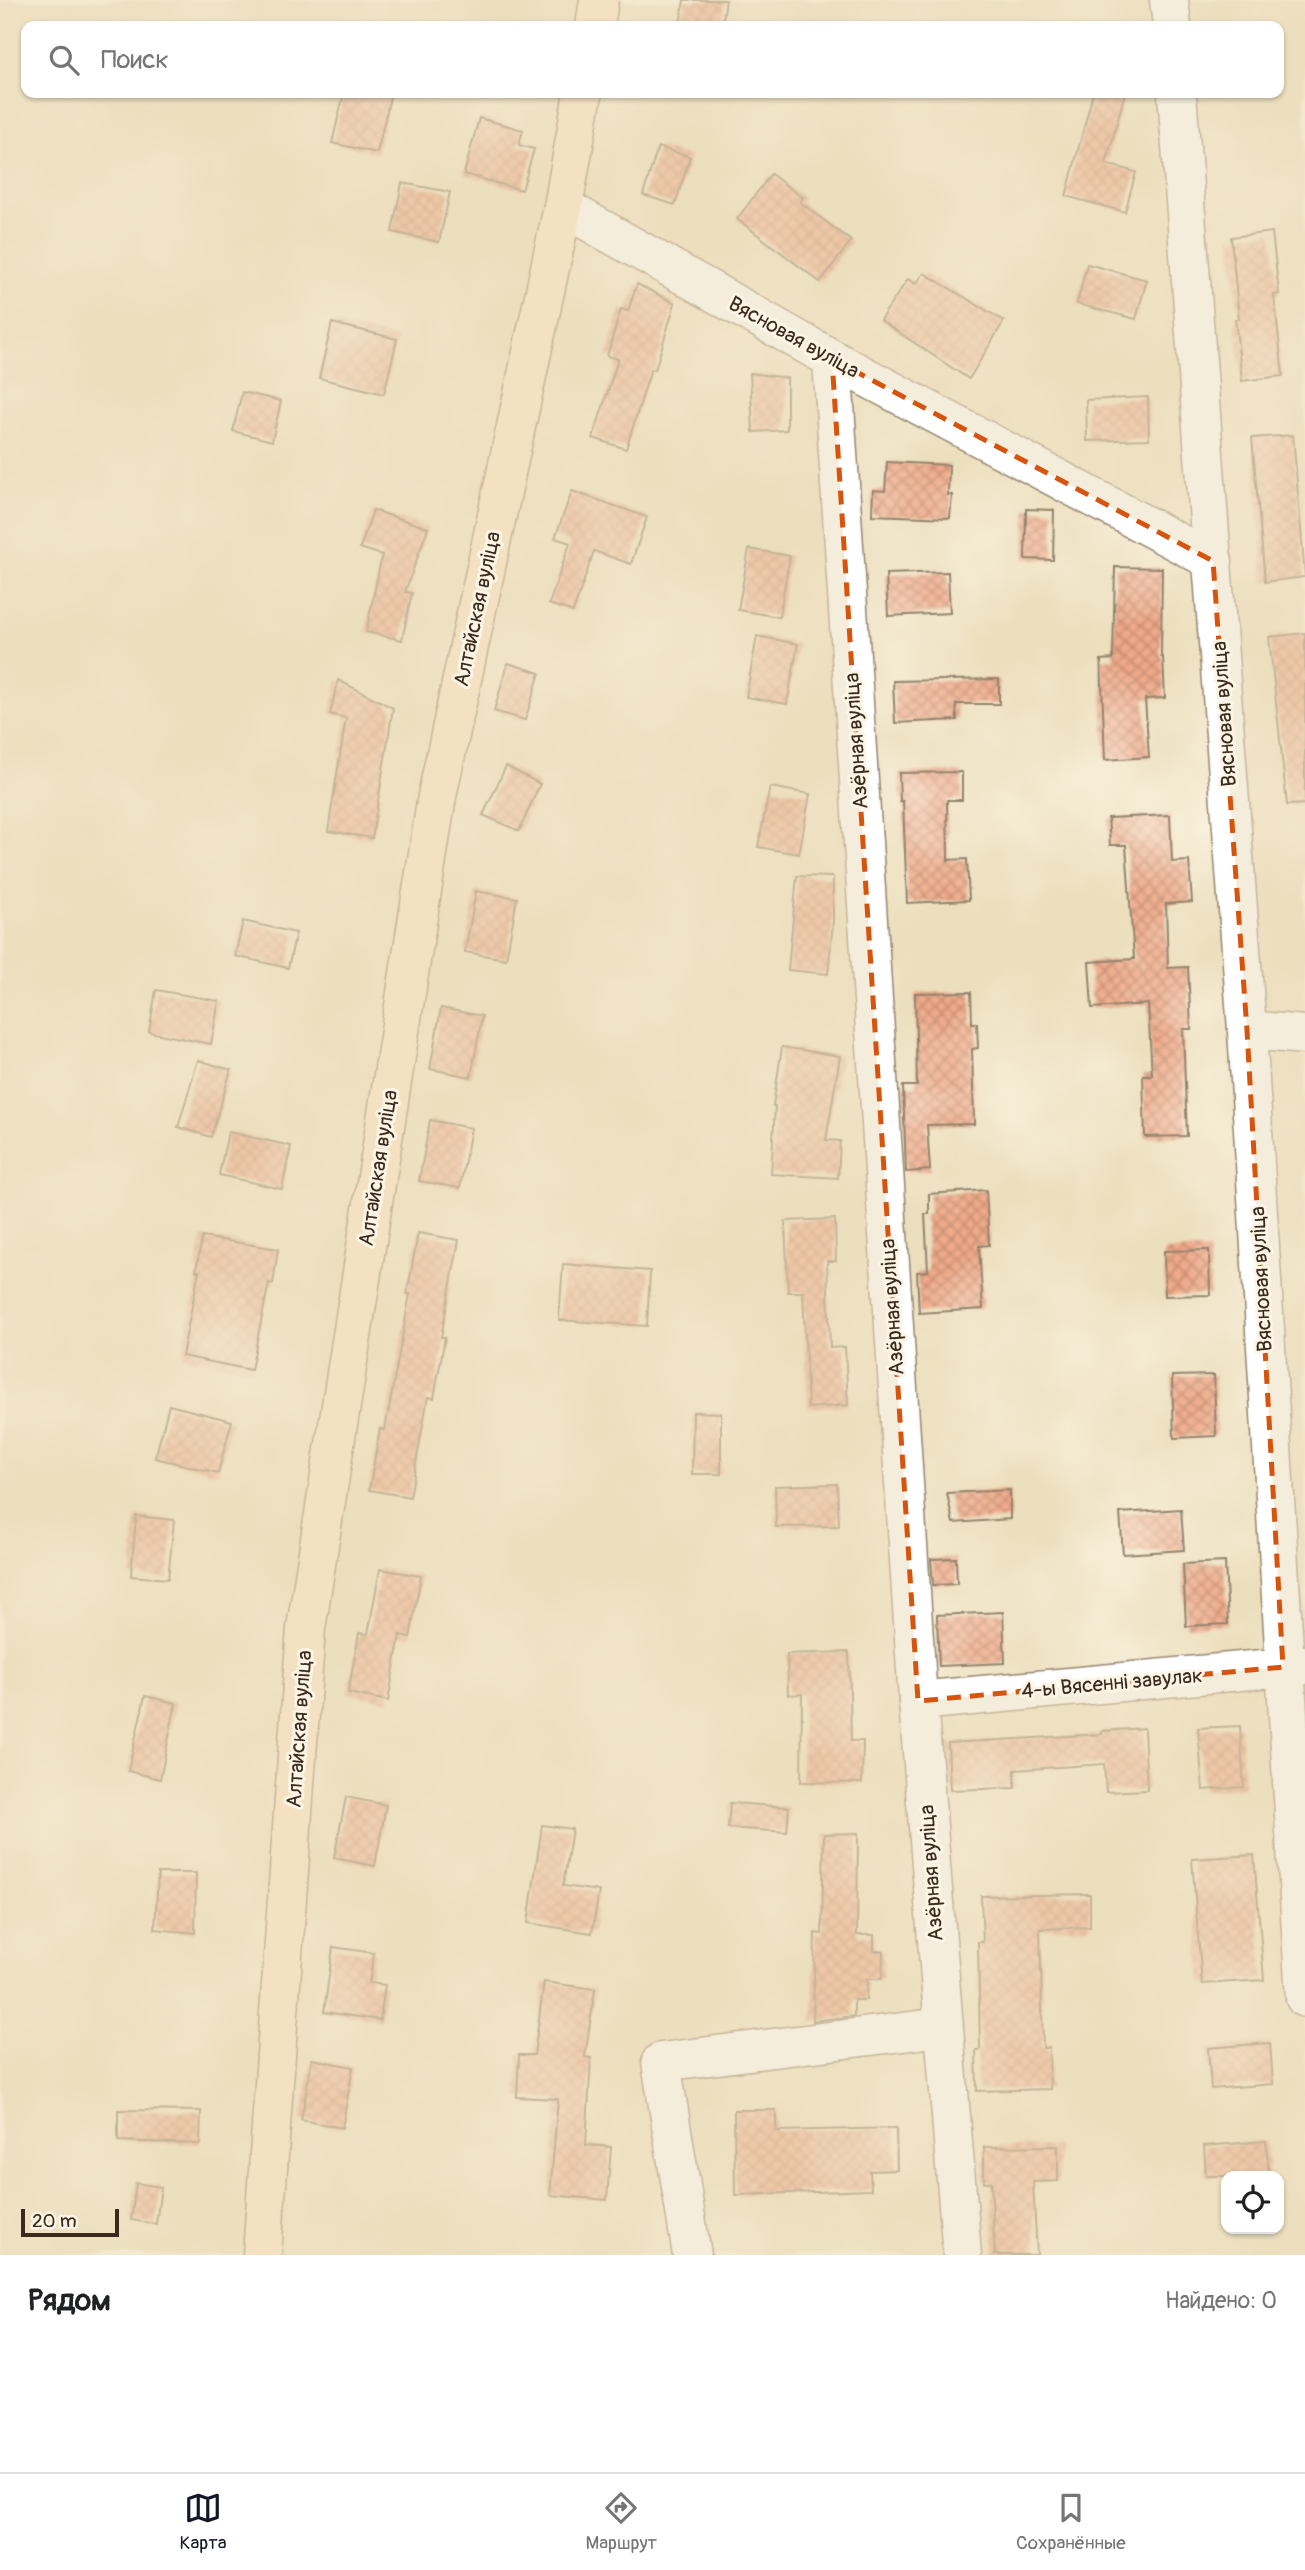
<!DOCTYPE html>
<html lang="ru">
<head>
<meta charset="utf-8">
<style>
  :root { --surface:#fff; --page:#f6f6f6; --text:#202124; --muted:#757577; --line:#e0e0e0; --accent:#111827 }
  body { margin:0; font-family:Pangolin,sans-serif; background:var(--page); color:var(--text) }
  .controls { position:absolute; right:21px; bottom:21px; display:grid; overflow:hidden; border-radius:14px; box-shadow:0 2px 5px #0004 }
  .controls button { width:63px; height:63px; display:grid; place-items:center; padding:0; border:0; border-bottom:2px solid var(--line); background:var(--surface); color:var(--text); font:35px sans-serif }
  .scale { position:absolute; left:21px; bottom:18px; width:98px; box-sizing:border-box; padding-left:7px; border:4px solid #3b2a1e; border-top:0; font-size:19px; line-height:24px; white-space:nowrap; color:#3b2a1e; -webkit-text-stroke:5px #fcf5e5; paint-order:stroke }
  .list { margin:0; padding:0; list-style:none }
  h2 { display:flex; justify-content:space-between; align-items:center; height:91px; margin:0; padding:0 28px; font-size:30px }
  h2 small { font-size:23px; font-weight:400; color:var(--muted) }
  .icon { flex:none; width:38px; height:38px; fill:none; stroke:currentColor; stroke-width:2; stroke-linecap:round; stroke-linejoin:round }
  .map { position:relative; flex:none; width:1305px; height:2255px; overflow:hidden }
  .search { position:absolute; background:var(--surface); box-shadow:0 2px 5px #0004; left:21px; right:21px; top:21px; height:77px; display:flex; align-items:center; gap:18px; box-sizing:border-box; padding:0 24px; border-radius:14px; color:var(--muted); font-size:26px }
  .sheet { height:217px; background:var(--surface) }
  nav { display:flex; justify-content:space-around; align-items:center; box-sizing:border-box; height:98px; border-top:2px solid var(--line); background:var(--surface); font-size:19px; color:var(--muted) }
  nav a { display:grid; justify-items:center; gap:4px }
  nav .on { color:var(--accent) }
  .map>svg:first-child { display:block }
  .building { fill:url(#building-cross-hatch) }
  .lines { fill:none; stroke-linecap:round; stroke-linejoin:round }
  .street-casing { stroke:#94846e; stroke-width:41 }
  .secondary-casing { stroke:#94846e; stroke-width:41 }
  .street { stroke:#fff; stroke-width:38 }
  .secondary { stroke:#fde5c5; stroke-width:38 }
  .marked { fill:none; stroke:#d7540e; stroke-width:5; stroke-dasharray:14 9; stroke-linejoin:round }
  .labels { text-anchor:middle; stroke-width:6; stroke-linejoin:round; paint-order:stroke }
  .street-label { font-size:21px; fill:#3b2a1e; stroke:#fcf5e5 }
</style>
</head>
<body>
<div class="map">
<svg width="1305" height="2255" viewBox="0 0 1305 2255">
  <defs>
    <pattern id="building-cross-hatch" width="8" height="8" patternUnits="userSpaceOnUse" patternTransform="scale(1.75)"><rect width="8" height="8" fill="#efaa8a"/><path d="M0 0l8 8M0 8l8-8" fill="none" stroke="#c38b70"/></pattern>
  </defs>
  <rect width="100%" height="100%" fill="#fcf5e5"/>
  <filter id="ink" filterUnits="userSpaceOnUse"><feTurbulence type="fractalNoise" baseFrequency=".0143" numOctaves="2"/><feDisplacementMap in="SourceGraphic" scale="14" xChannelSelector="R" yChannelSelector="G"/><feConvolveMatrix kernelMatrix="1 2 1 2 8 2 1 2 1" color-interpolation-filters="sRGB"/></filter>
  <filter id="wash" filterUnits="userSpaceOnUse"><feTurbulence type="fractalNoise" baseFrequency=".00686" numOctaves="4" result="noise"/><feDisplacementMap in="SourceGraphic" scale="28" xChannelSelector="R" yChannelSelector="G"/><feGaussianBlur stdDeviation="1.57" result="paint"/><feColorMatrix in="noise" values="0 0 0 0 0 0 0 0 0 0 0 0 0 0 0 0 0 1.4 0 .05"/><feComposite in="paint" operator="in"/></filter>
  <g filter="url(#wash)">
    <rect width="100%" height="100%" fill="#ecdfbd"/>
    <g id="blocks">
      <!-- building -->
      <g class="building">
        <polygon points="684,0 726,0 722,26 680,24"/>
        <polygon points="344,93 391,93 377,153 332,143"/>
        <polygon points="1093,93 1125,93 1106,164 1136,172 1125,212 1066,196"/>
        <polygon points="479,118 523,130 519,145 534,149 522,190 464,174"/>
        <polygon points="658,147 690,157 675,205 643,195"/>
        <polygon points="771,174 803,198 800,202 851,241 820,282 737,219"/>
        <polygon points="402,183 450,192 439,242 392,232"/>
        <polygon points="1272,232 1279,294 1274,295 1283,376 1242,381 1235,319 1239,319 1231,237"/>
        <polygon points="1087,264 1147,280 1136,319 1077,304"/>
        <polygon points="924,273 1004,321 969,379 880,320 908,279 916,284"/>
        <polygon points="637,284 675,303 655,370 651,369 626,449 593,438 618,359 607,356 621,309 628,311"/>
        <polygon points="332,323 397,339 384,394 319,378"/>
        <polygon points="750,373 787,378 787,430 753,432"/>
        <polygon points="242,392 281,401 272,441 233,431"/>
        <polygon points="1148,397 1149,439 1087,441 1086,400"/>
        <polygon points="1293,435 1305,577 1265,582 1252,438"/>
        <polygon points="887,462 949,465 948,495 952,495 950,518 872,515 873,490 885,491"/>
        <polygon points="572,491 647,517 631,564 594,551 573,612 549,604 570,543 555,538"/>
        <polygon points="1026,509 1054,510 1053,560 1025,559"/>
        <polygon points="373,510 428,528 405,592 412,593 402,640 366,632 382,555 360,548"/>
        <polygon points="749,549 790,556 779,617 738,610"/>
        <polygon points="1115,567 1162,568 1161,657 1163,657 1165,698 1145,699 1149,757 1105,760 1101,660 1113,659"/>
        <polygon points="948,572 950,613 888,616 886,574"/>
        <polygon points="1305,633 1305,804 1287,805 1269,637"/>
        <polygon points="757,636 798,644 787,704 746,697"/>
        <polygon points="508,663 540,673 525,720 494,711"/>
        <polygon points="999,679 999,704 956,704 957,720 895,723 893,681"/>
        <polygon points="338,680 393,708 372,838 328,831 346,718 330,714"/>
        <polygon points="506,766 540,784 519,831 483,815"/>
        <polygon points="962,772 962,800 947,800 948,860 967,859 969,900 907,903 903,801 900,801 899,773"/>
        <polygon points="770,787 810,794 799,854 758,847"/>
        <polygon points="1170,815 1172,862 1189,861 1192,902 1166,904 1168,968 1188,967 1191,1029 1183,1029 1187,1136 1145,1137 1143,1075 1152,1075 1148,1004 1092,1008 1089,962 1134,959 1126,845 1110,845 1108,818"/>
        <polygon points="797,876 833,877 833,922 828,974 788,970"/>
        <polygon points="476,891 517,898 506,959 465,952"/>
        <polygon points="243,921 296,933 288,968 235,956"/>
        <polygon points="156,990 219,1001 211,1044 149,1032"/>
        <polygon points="971,992 972,1023 977,1023 978,1048 972,1049 974,1124 927,1125 930,1170 906,1172 903,1086 917,1086 915,993"/>
        <polygon points="441,1008 482,1016 471,1077 430,1069"/>
        <polygon points="782,1047 840,1056 826,1140 840,1141 838,1178 771,1174 775,1106 773,1106"/>
        <polygon points="198,1060 231,1070 211,1137 178,1127"/>
        <polygon points="430,1120 471,1128 460,1188 419,1181"/>
        <polygon points="228,1132 291,1146 282,1189 219,1175"/>
        <polygon points="986,1190 989,1245 979,1246 983,1309 919,1313 917,1272 928,1271 925,1214 929,1214 929,1194"/>
        <polygon points="835,1219 836,1261 827,1261 830,1348 845,1347 848,1405 808,1408 803,1292 788,1292 785,1221"/>
        <polygon points="418,1233 459,1240 441,1337 445,1337 434,1398 428,1397 410,1497 369,1490 380,1429 385,1430 410,1294 407,1294"/>
        <polygon points="202,1237 278,1249 273,1284 269,1283 251,1370 182,1356 199,1271 196,1271"/>
        <polygon points="1209,1250 1210,1295 1165,1296 1164,1251"/>
        <polygon points="563,1264 650,1271 647,1326 559,1320"/>
        <polygon points="1214,1375 1216,1436 1174,1438 1172,1376"/>
        <polygon points="169,1405 232,1421 218,1473 155,1458"/>
        <polygon points="693,1412 721,1413 721,1474 692,1474"/>
        <polygon points="837,1484 839,1526 776,1527 775,1486"/>
        <polygon points="1010,1490 1010,1519 953,1523 947,1493"/>
        <polygon points="1181,1509 1184,1550 1123,1554 1120,1513"/>
        <polygon points="136,1516 174,1520 168,1579 131,1576"/>
        <polygon points="956,1558 957,1584 933,1585 931,1559"/>
        <polygon points="1225,1562 1228,1624 1186,1626 1183,1564"/>
        <polygon points="380,1569 421,1576 410,1637 400,1635 388,1701 348,1693 359,1633 368,1634"/>
        <polygon points="1003,1612 1005,1663 939,1666 937,1615"/>
        <polygon points="849,1652 851,1741 863,1741 862,1783 801,1782 802,1694 788,1695 787,1654"/>
        <polygon points="145,1696 176,1703 160,1779 128,1771"/>
        <polygon points="1240,1726 1244,1787 1203,1790 1198,1728"/>
        <polygon points="1144,1728 1147,1790 1106,1792 1104,1764 1015,1770 1015,1788 950,1790 948,1743 1102,1734 1102,1731"/>
        <polygon points="346,1797 386,1805 375,1866 334,1858"/>
        <polygon points="730,1803 789,1807 787,1832 728,1828"/>
        <polygon points="542,1825 572,1829 563,1886 599,1891 592,1933 528,1923"/>
        <polygon points="858,1833 857,1935 874,1935 874,1951 883,1951 882,1979 867,1979 866,2000 854,2000 854,2016 813,2021 815,1933 822,1934 824,1834"/>
        <polygon points="1254,1855 1264,1980 1202,1984 1192,1859"/>
        <polygon points="158,1873 196,1873 195,1933 155,1929"/>
        <polygon points="1090,1894 1090,1927 1040,1929 1043,2048 1049,2048 1050,2089 977,2091 976,2050 980,2050 978,1942 983,1942 981,1896"/>
        <polygon points="333,1947 374,1953 369,1983 385,1985 380,2020 324,2012"/>
        <polygon points="544,1982 595,1989 585,2057 591,2058 586,2145 611,2147 607,2200 550,2195 558,2099 517,2097 519,2055 534,2055"/>
        <polygon points="1270,2043 1273,2084 1211,2089 1208,2048"/>
        <polygon points="312,2059 353,2067 342,2128 301,2120"/>
        <polygon points="118,2110 201,2111 200,2144 118,2141"/>
        <polygon points="734,2110 776,2110 776,2131 896,2128 897,2170 870,2171 871,2190 735,2195"/>
        <polygon points="1266,2141 1269,2176 1206,2176 1204,2146"/>
        <polygon points="1058,2146 1058,2181 1033,2182 1037,2255 995,2255 991,2182 984,2182 984,2147"/>
        <polygon points="136,2183 161,2187 156,2224 131,2220"/>
      </g>
    </g>
  </g>
  <g filter="url(#ink)">
    <use href="#blocks" fill-opacity="0" stroke="#94846e" stroke-width="2"/>
    <g class="lines">
      <!-- street casing -->
      <g class="street-casing">
        <g id="street">
          <polyline points="1169,0 1172,26"/>
          <polyline points="1177,93 1247,1030 1305,1998"/>
          <polyline points="563,207 832,359 1213,561"/>
          <polyline points="832,359 918,1701 962,2255"/>
          <polyline points="1247,1030 1305,1035"/>
          <polyline points="918,1701 1305,1665"/>
          <polyline points="692,2255 661,2062 943,2027"/>
        </g>
      </g>
      <!-- secondary casing -->
      <g class="secondary-casing">
        <g id="secondary">
          <polyline points="595,26 599,0"/>
          <polyline points="262,2255 306,1628 437,796 563,207 583,93"/>
        </g>
      </g>
      <!-- street -->
      <use href="#street" class="street"/>
      <!-- secondary -->
      <use href="#secondary" class="secondary"/>
    </g>
  </g>
  <!-- marked area -->
  <path d="M0 0H1305V2255H0ZM832 359 1213 561 1247 1030 1283 1667 918 1701Z" fill="#ecdfbd" fill-opacity=".55" fill-rule="evenodd"/>
  <path class="marked" d="M832 359 1213 561 1247 1030 1283 1667 918 1701Z"/>
  <g class="labels">
    <!-- street labels -->
    <g class="street-label">
      <text transform="translate(794 337) rotate(29)" y="7">Вясновая вуліца</text>
      <text transform="translate(477 609) rotate(-78)" y="7">Алтайская вуліца</text>
      <text transform="translate(1224 714) rotate(-94)" y="7">Вясновая вуліца</text>
      <text transform="translate(856 741) rotate(-94)" y="7">Азёрная вуліца</text>
      <text transform="translate(378 1168) rotate(-81)" y="7">Алтайская вуліца</text>
      <text transform="translate(1261 1279) rotate(-93)" y="7">Вясновая вуліца</text>
      <text transform="translate(892 1307) rotate(-94)" y="7">Азёрная вуліца</text>
      <text transform="translate(1112 1683) rotate(-5)" y="7">4-ы Вясенні завулак</text>
      <text transform="translate(299 1729) rotate(-86)" y="7">Алтайская вуліца</text>
      <text transform="translate(931 1873) rotate(-94)" y="7">Азёрная вуліца</text>
    </g>
  </g>
</svg>
<div class="controls">
<button><svg class="icon" aria-label="locate" viewBox="0 0 24 24"><circle cx="12" cy="12" r="6"/><path d="M12 2v4M12 18v4M2 12h4M18 12h4"/></svg></button>
</div>
<div class="scale">20 m</div>
<div class="search"><svg class="icon" aria-label="search" viewBox="0 0 24 24"><circle cx="10" cy="10" r="6"/><path d="M15 15l6 6"/></svg>Поиск</div>
</div>
<section class="sheet">
<h2>Рядом<small>Найдено: 0</small></h2>
<ul class="list">
</ul>
</section>
<nav>
<a class="on"><svg class="icon" aria-label="map" viewBox="0 0 24 24"><path d="M3 6l6-2 6 2 6-2v14l-6 2-6-2-6 2zM9 4v14M15 6v14"/></svg>Карта</a>
<a><svg class="icon" aria-label="directions" viewBox="0 0 24 24"><path d="M12 3l9 9-9 9-9-9zM9 14v-3h6M13 9l2 2-2 2"/></svg>Маршрут</a>
<a><svg class="icon" aria-label="saved" viewBox="0 0 24 24"><path d="M7 4h10v16l-5-4-5 4z"/></svg>Сохранённые</a>
</nav>
</body>
</html>
